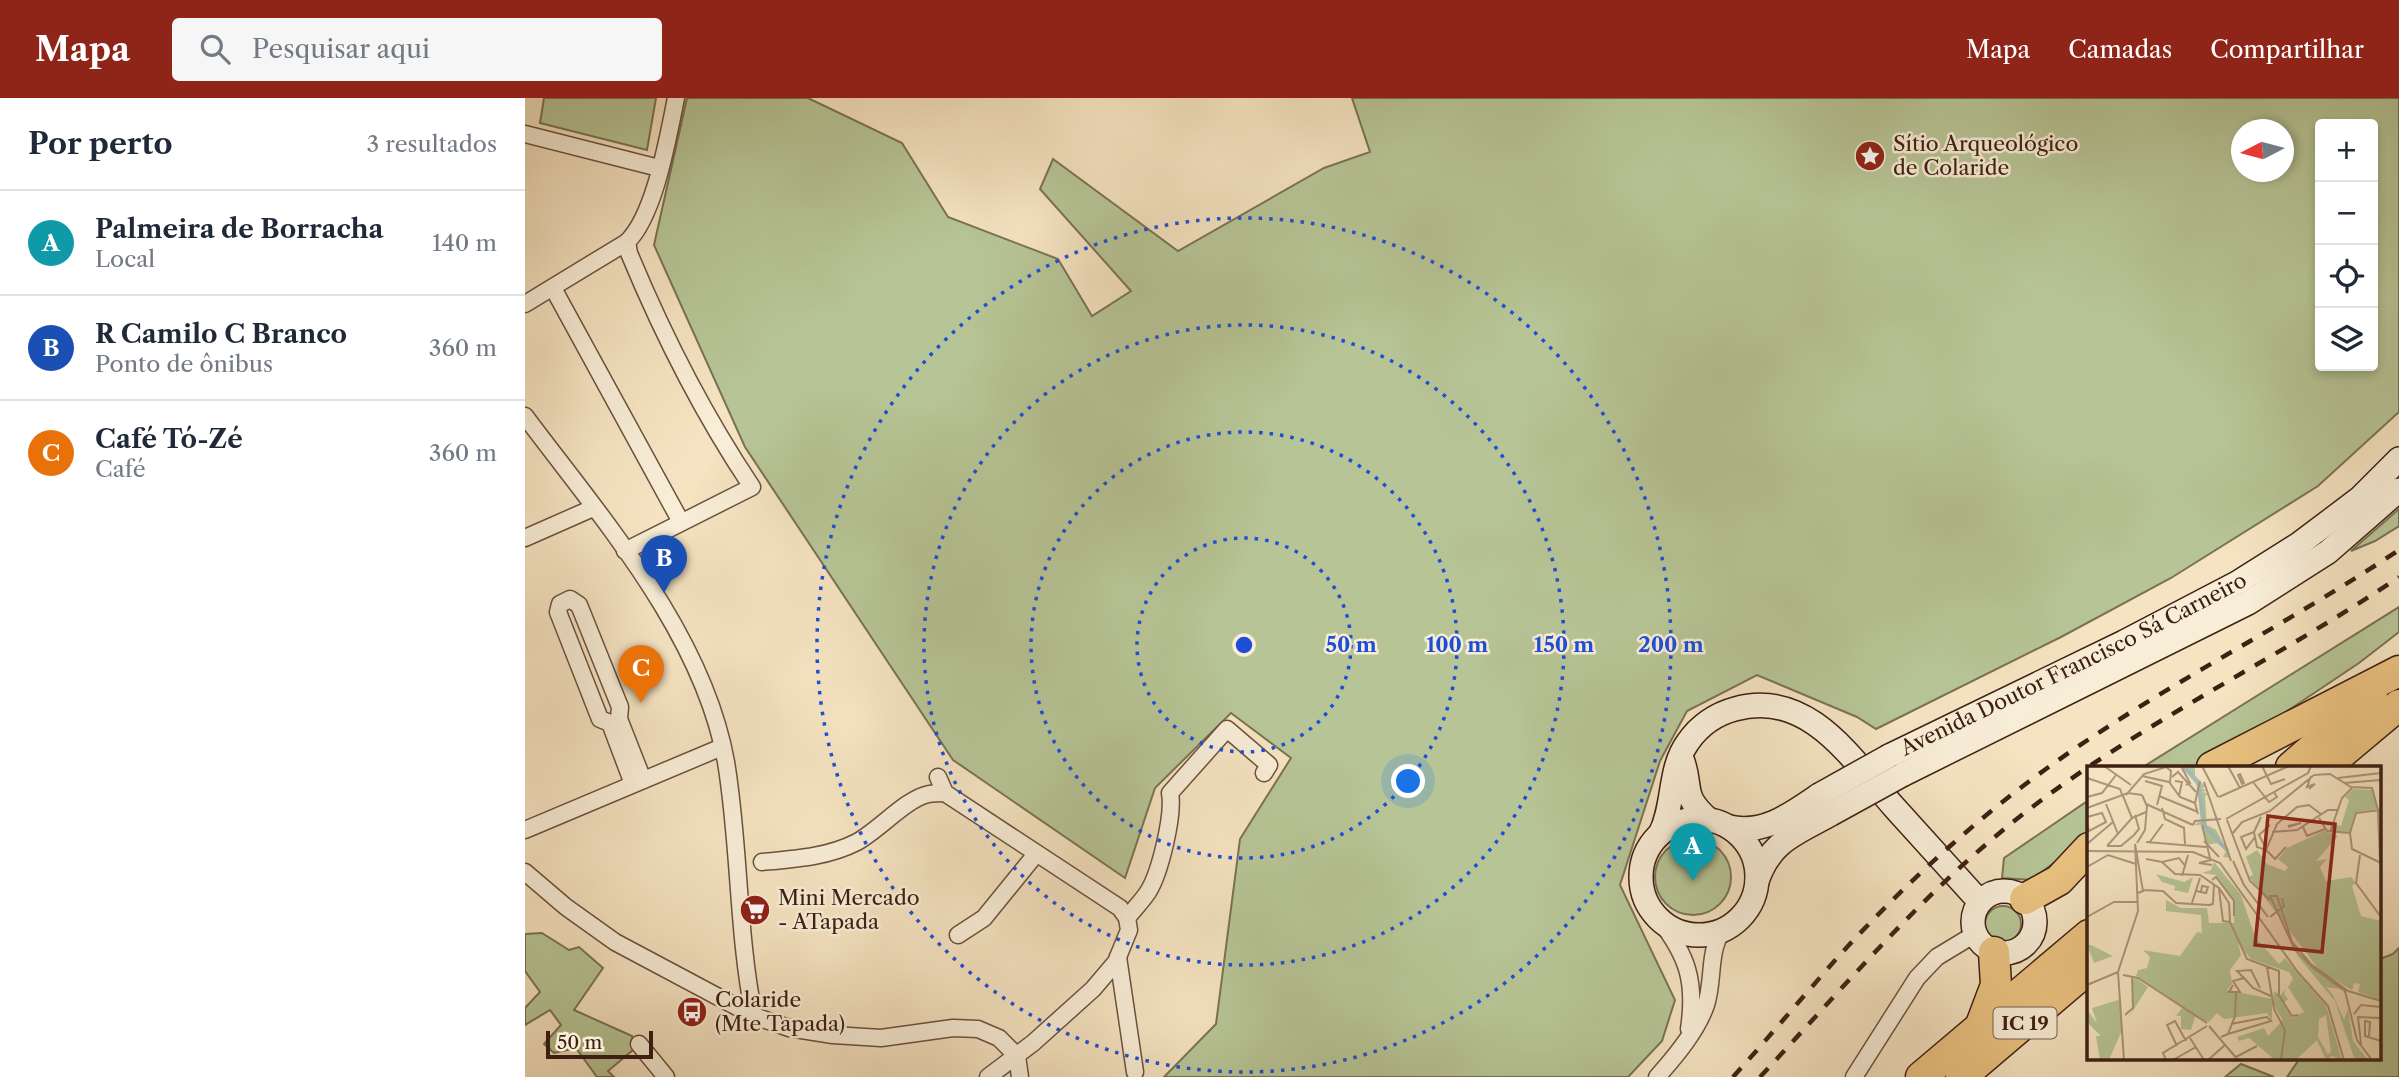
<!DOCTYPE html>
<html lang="pt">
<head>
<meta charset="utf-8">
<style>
  :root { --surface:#fff; --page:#f6f6f7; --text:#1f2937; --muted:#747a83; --line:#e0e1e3; --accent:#8f2418 }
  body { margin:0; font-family:"Libre Caslon Text",serif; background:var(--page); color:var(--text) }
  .controls { position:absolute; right:21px; top:21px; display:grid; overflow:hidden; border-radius:7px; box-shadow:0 4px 10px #0003 }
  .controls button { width:63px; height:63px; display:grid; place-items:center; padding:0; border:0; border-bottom:2px solid var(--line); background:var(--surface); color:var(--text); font:35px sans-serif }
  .compass { position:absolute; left:1706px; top:21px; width:63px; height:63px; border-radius:50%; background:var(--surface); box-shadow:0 4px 10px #0003; rotate:264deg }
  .scale { position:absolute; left:21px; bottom:18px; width:107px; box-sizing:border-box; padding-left:7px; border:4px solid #3e2013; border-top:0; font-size:19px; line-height:24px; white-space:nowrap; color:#3e2013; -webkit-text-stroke:5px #f8edd7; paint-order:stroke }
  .you { position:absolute; left:884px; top:684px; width:24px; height:24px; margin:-18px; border:5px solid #fff; border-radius:50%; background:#1a73e8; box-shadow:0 0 0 10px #1a73e833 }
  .badge { display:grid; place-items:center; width:46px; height:46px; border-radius:50%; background:var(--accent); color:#fff; font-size:23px; font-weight:700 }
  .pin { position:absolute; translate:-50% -58px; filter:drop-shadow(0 2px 4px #0008) }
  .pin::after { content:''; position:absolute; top:37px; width:24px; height:21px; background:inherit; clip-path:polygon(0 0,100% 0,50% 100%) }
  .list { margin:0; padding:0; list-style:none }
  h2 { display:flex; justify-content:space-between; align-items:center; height:91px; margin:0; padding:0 28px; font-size:30px }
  h2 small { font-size:23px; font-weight:400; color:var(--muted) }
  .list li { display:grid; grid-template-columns:46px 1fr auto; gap:21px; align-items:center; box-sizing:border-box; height:105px; padding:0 28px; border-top:2px solid var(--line) }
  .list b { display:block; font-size:26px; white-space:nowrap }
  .list p { margin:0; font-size:23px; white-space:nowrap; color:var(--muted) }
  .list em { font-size:23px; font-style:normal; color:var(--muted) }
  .icon { flex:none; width:38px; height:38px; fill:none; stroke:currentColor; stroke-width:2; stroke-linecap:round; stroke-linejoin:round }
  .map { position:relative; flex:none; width:1874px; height:979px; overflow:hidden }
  header { display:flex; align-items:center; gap:42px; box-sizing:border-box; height:98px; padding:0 35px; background:var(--accent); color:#fff }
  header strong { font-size:33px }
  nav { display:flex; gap:38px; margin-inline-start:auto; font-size:24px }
  .search { width:490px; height:63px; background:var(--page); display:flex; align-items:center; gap:18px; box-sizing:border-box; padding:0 24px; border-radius:7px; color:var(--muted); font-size:26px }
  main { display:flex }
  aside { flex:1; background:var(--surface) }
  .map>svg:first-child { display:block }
  .green { fill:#b7c596; stroke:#7a7254; stroke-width:2; fill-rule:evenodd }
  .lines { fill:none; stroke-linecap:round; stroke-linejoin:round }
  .street-casing { stroke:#6c513e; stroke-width:19 }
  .secondary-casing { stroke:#3e2013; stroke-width:26 }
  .highway-casing { stroke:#3e2013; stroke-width:33 }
  .street { stroke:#f8edd7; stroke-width:16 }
  .secondary { stroke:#f8edd7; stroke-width:23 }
  .highway { stroke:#eac280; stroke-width:30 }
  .rail { stroke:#3e2013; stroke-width:4.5; stroke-dasharray:12 12; stroke-linecap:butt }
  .secondary-bridge-casing { stroke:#3e2013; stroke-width:26; stroke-linecap:butt }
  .secondary-bridge { stroke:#f8edd7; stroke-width:23 }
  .ring { fill:none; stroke:#1d4ed8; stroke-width:3.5; stroke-dasharray:3.5 7 }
  .labels { text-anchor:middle; stroke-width:5; stroke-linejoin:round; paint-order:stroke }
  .shield { fill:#f8edd7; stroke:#765e4e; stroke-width:2 }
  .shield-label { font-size:19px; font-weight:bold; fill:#3e2013 }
  .poi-label { font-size:21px; fill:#3e2013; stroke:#f8edd7; text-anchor:start }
  .street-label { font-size:21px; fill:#3e2013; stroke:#f8edd7 }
  .inset-river { fill:none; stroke:#a3bbbf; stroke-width:3.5 }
  .inset-road { fill:none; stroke:#ac957b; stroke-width:2 }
  .view { fill:#8f2418; fill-opacity:0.15; stroke:#8f2418; stroke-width:3.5 }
  .inset-edge { fill:none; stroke:#3e2013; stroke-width:3.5 }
  .centre { fill:#1d4ed8; stroke:#f8edd7; stroke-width:3.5 }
  .ring-label { font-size:21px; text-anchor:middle; font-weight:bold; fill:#1d4ed8; stroke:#f8edd7; stroke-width:5; stroke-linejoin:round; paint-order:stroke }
</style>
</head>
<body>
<header>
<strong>Mapa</strong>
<div class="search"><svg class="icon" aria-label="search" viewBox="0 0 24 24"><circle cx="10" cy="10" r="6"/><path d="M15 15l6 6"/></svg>Pesquisar aqui</div>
<nav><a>Mapa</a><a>Camadas</a><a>Compartilhar</a></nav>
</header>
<main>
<aside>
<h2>Por perto<small>3 resultados</small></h2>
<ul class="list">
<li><span class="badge" style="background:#0f9aa8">A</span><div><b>Palmeira de Borracha</b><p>Local</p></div><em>140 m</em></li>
<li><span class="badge" style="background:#1a4fb4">B</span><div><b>R Camilo C Branco</b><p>Ponto de ônibus</p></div><em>360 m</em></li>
<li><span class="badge" style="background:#e8710a">C</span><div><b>Café Tó-Zé</b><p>Café</p></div><em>360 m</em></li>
</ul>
</aside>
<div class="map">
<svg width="1874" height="979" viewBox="0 0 1874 979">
  <rect width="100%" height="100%" fill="#f5e3c1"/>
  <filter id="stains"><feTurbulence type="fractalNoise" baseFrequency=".00286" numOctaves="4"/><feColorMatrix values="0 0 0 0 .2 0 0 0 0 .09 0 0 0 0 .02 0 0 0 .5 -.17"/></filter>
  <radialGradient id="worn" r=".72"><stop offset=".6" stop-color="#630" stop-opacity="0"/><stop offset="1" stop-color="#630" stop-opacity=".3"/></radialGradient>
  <!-- green -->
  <g class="green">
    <polygon points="19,0 131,0 122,52 15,25"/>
    <path d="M162 0H283L377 45 423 119 533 161 567 218 606 193 515 91 528 61 653 153 799 70 845 54 827 0H1874V314L1793 388 1646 480 1536 539 1351 631 1332 619 1232 577 1162 613 1135 663 1095 787 1150 902 1137 943 1103 979H639L691 926 715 741 766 660 706 615 630 690 600 780 428 662 220 349 129 147ZM1795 26H1848V268H1795ZM1716 32H1758V74H1716Z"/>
    <polygon points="1874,411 1874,428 1850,443 1826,453"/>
    <polygon points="1874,509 1874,534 1834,565 1737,630 1674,669 1618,669"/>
    <polygon points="1564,702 1564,737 1507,782 1477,780 1479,760"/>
    <circle cx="1168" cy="779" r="38"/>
    <circle cx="1478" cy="826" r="18"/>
    <polygon points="17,835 44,852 54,849 78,870 49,912 107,938 108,952 83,973 89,979 72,979 51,950 29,955 19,946 36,927 25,912 0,927 0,910 15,894 0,873 0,836"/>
    <polygon points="1874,850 1874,979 1762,979 1775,960 1855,960 1855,861 1868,856"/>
    <polygon points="1716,966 1749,979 1700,979"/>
  </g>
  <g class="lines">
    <!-- street casing -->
    <g class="street-casing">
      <g id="street">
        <polyline points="0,36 134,70"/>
        <polyline points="28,190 156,424"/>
        <path d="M0 206 102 144C130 117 143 39 151 0"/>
        <path d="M0 318C77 421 178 535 201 664 215 748 212 833 229 918"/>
        <polyline points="0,440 68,410"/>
        <path d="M100 453 227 389C178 316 138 237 104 155L102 144"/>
        <polyline points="413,679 420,695 595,810 602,820 604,832 591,864 568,891 508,945 463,979"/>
        <polyline points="108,686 85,625 75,621 33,514 35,506 45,501 54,507 95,609 94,621 118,682"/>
        <polyline points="0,732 197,649"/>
        <path d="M237 764C270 761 303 759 332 744 354 732 382 700 404 696 409 695 415 695 420 695"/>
        <polyline points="0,774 41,809 90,844 229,918 264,930 308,937 356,940 428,930 453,931 474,940 492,958 495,979"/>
        <path d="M602 820C609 811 617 803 623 794 635 775 649 717 645 695L702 631 744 667 739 675"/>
        <path d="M1133 820C1163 858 1171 884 1164 931"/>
        <polyline points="433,837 459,820 511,756"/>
        <polyline points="593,859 610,974"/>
        <polyline points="114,946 141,979"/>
        <path d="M1132 979C1150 959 1172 933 1181 907 1189 882 1183 855 1197 833"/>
        <polyline points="1329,979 1392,880 1412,859 1450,836"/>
      </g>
    </g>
    <!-- secondary casing -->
    <g class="secondary-casing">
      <g id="secondary">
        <path id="s1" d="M1364 658 1599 544 1712 485 1774 446 1835 400 1874 361"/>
        <path d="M1157 661C1168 690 1155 696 1183 721"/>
        <polyline points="1377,677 1723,505 1803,454 1874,392"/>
        <circle cx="1174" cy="779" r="58"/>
        <path d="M1204 729C1239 737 1266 716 1294 697"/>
        <path d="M1135 736C1150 707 1143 671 1163 644 1174 628 1191 616 1210 611 1284 590 1328 663 1369 709 1397 740 1426 772 1455 804"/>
        <path d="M1232 783C1246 742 1271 736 1306 716"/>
        <circle cx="1479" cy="824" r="31"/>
      </g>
    </g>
    <!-- highway casing -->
    <g class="highway-casing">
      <g id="highway">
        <polyline points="1687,669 1874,573"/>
        <polyline points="1766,669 1847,599"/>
        <polyline points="1800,669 1874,607"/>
        <polyline points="1500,801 1534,782 1564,750"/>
        <polyline points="1457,924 1471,887 1469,854"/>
        <polyline points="1396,979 1564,837"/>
        <polyline points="1436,979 1564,870"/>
      </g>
    </g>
    <!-- street -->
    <use href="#street" class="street"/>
    <!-- secondary -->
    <use href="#secondary" class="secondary"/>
    <!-- highway -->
    <use href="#highway" class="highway"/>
    <!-- rail -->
    <g class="rail">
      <path d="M1208 979C1247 936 1284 891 1323 848 1377 790 1435 736 1498 688 1616 598 1751 534 1874 452"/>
      <path d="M1235 979C1322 886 1403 788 1506 710 1621 622 1754 560 1874 479"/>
    </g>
    <!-- secondary-bridge casing -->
    <g class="secondary-bridge-casing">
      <g id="secondary-bridge">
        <polyline points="1294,697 1364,658"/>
        <polyline points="1306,716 1377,677"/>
      </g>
    </g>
    <!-- secondary-bridge -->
    <use href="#secondary-bridge" class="secondary-bridge"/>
  </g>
  <!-- distance rings -->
  <g class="ring">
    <circle cx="719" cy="547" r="107"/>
    <circle cx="719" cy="547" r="213"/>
    <circle cx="719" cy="547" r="320"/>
    <circle cx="719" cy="547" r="427"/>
  </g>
  <!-- icons -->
  <defs>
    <g id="sight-disc" transform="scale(1.575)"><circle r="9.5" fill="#8f2418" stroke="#f8edd7"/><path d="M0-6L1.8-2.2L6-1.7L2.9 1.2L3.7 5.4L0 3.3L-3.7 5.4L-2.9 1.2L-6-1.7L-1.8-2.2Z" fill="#fff"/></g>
    <g id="supermarket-disc" transform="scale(1.575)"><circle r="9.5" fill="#8f2418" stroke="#f8edd7"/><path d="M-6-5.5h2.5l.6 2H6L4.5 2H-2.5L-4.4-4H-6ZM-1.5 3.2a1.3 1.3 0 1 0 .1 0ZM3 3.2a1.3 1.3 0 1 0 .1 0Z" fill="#fff"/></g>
    <g id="bus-disc" transform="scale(1.575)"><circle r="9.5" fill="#8f2418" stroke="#f8edd7"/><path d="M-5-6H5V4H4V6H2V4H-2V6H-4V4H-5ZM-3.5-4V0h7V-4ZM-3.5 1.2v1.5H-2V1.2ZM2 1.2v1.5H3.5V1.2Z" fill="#fff"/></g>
  </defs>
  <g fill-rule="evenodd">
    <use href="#sight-disc" x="1345" y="58"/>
    <use href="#supermarket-disc" x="230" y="812"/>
    <use href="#bus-disc" x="167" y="914"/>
  </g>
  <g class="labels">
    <!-- shield labels -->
    <rect class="shield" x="1468.5" y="909.5" width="63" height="31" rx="5"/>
    <g class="shield-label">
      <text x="1500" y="932">IC 19</text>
    </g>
    <!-- poi labels -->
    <g class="poi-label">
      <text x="1368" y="53">Sítio Arqueológico<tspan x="1368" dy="24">de Colaride</tspan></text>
      <text x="253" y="807">Mini Mercado<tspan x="253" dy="24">- ATapada</tspan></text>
      <text x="190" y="909">Colaride<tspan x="190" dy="24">(Mte Tapada)</tspan></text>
    </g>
    <!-- street labels -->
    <g class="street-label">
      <text dy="7" stroke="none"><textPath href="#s1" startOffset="206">Avenida Doutor Francisco Sá Carneiro</textPath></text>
    </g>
  </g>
  <!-- overview -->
  <g transform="translate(1562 668)">
    <rect width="294" height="294" fill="#f5e3c1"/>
    <path d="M83 0 108 1V10L118 20 115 23 120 24 116 26 122 28 118 30 120 59 129 64 144 92 136 91 139 85 130 77 119 79 115 59H107L114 55 110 19 95 2ZM266 23 286 24 290 43 269 46 263 66 244 65 246 58 254 60 262 34 258 31ZM237 65 251 70 229 95 240 93 233 101 239 115 264 111 269 117 265 120 274 150 294 155V234L271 226 273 218 267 217 265 224 233 205 162 111 166 109 159 91 170 84 180 98 198 105 201 101 191 93 200 82ZM127 96 154 129 168 171 192 198 198 192 239 240 255 294 245 290 239 294 230 274 209 294H188L162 272 152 275 150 271 177 262 181 270 196 254 186 238 187 225 194 229 199 222 197 228 201 233 196 238 205 252 217 246 201 221 206 213 202 206 164 193 151 177 154 189 143 204 145 218 140 224 185 233V254L180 247 137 253 130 247 122 256 108 251 104 264 94 263V250H89L96 241 49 210 51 204 60 202 63 191 56 184 93 190 110 166 115 167 114 149 79 145V134L94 142H120L122 157H147L148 137 129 109 115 107 124 104ZM239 249 244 286 241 288 231 271 232 253ZM69 108 97 116 106 111 101 127 87 124 88 120 75 116ZM0 179H4L26 190 7 197ZM208 187 254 223 239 221 246 229 257 254 261 243 266 275 281 294 267 292 248 235ZM49 212 61 221 37 259 46 244 45 214ZM34 233 35 264 22 294H13L9 270H14L1 257 0 244 10 257 5 242Z" fill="#b7c596" fill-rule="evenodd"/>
    <path class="inset-river" d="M97 0 111 16 117 60 141 85"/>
    <path class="inset-road" d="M17 0 44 19M115 0 131 31M141 0 153 22M175 0 184 18 198 13M95 2 103 17 99 19M153 8 157 17 155 18 151 9ZM227 9 243 8 264 21 285 22 291 44M55 10 82 16 93 31 108 37M85 11 91 6 109 26M0 12 33 23 36 31M251 12 294 7M58 15 75 20 70 39M88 15 95 16 92 30M117 16 144 95M166 16 182 36 190 31 187 26M257 17 294 14M222 23 228 18 220 21 224 10M39 29 57 8 79 1 84 5 83 17M36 30 45 52M72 30 111 46M0 31 15 27 29 9M132 31 202 0M19 38 31 68M59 38 106 59M0 42 41 27 55 29M75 42 78 53 97 62 98 78M291 44 293 97M294 44 269 47 263 67 265 83 294 97M111 48 108 37 113 15M0 51 15 47 19 56 2 65 0 58M174 51 167 66 170 81 179 84 190 58 210 41 222 39 235 49M232 52 240 65 263 67M139 53 221 7 224 0M140 54 163 115 183 134M106 59 108 55 134 53M115 59 123 92M183 59 172 69 180 85 188 93 199 81M201 60 214 57 201 61M216 61 220 70 238 63M167 66 154 71 159 83 168 71M185 66 210 64 241 44H251M243 66 255 32 265 22M146 67 155 56 183 45 227 9M117 75 132 91M59 76 119 81M50 77 58 64 60 40 55 29M62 77 76 58M0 78 26 56M20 80H34L47 69 52 63 48 49M20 80 45 52 59 46M0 85 106 86 133 97 210 205 241 240 257 294M273 89 269 117 294 151M59 93 75 96 92 92 99 101M124 94 112 97 125 99M146 95 157 119 181 151M75 96 88 108 113 109 132 122 142 137 143 156 160 193 192 205V228M0 101 21 89 49 98M95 110 101 89M125 114 129 111 147 135V150M132 123 136 155 143 156M56 124 76 125 89 137 122 139 126 138 127 118M109 125 119 127 121 121 115 120 114 126M105 137 113 112M0 151 27 136H50M183 151 197 140 195 132M180 201 187 243 198 264 194 294M36 209 51 212 120 257M157 212 150 205 164 204 173 222M0 219 31 206M146 219 142 226H153L146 215 157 212 166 222 186 231M191 228 205 250 211 249M294 239V267M267 248 274 239 294 241M38 249 46 242 45 210M122 260 151 294M141 268 184 255 180 251 144 258M282 270 283 256 278 255V270L294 275M134 271 141 268 148 250 149 227M103 272 117 294M274 278 271 251 293 252M90 280 80 259 88 255 99 275M149 291 170 280M37 294 31 206 51 145 48 78 56 125 51 127M79 294 76 287 120 260M86 294 109 281M121 294 138 279M285 294 270 274 258 225 225 201 208 184 183 130H190L205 176 224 198 261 225 294 235"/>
    <path class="view" d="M181 50 248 58 235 186 168 179Z"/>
    <rect width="294" height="294" class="inset-edge"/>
  </g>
  <circle cx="719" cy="547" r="10" class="centre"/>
  <g class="ring-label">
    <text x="826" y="554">50 m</text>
    <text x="932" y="554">100 m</text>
    <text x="1039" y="554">150 m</text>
    <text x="1146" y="554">200 m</text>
  </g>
  <rect width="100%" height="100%" filter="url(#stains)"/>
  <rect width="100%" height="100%" fill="url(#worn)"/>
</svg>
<div class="controls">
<button>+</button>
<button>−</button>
<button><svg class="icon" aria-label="locate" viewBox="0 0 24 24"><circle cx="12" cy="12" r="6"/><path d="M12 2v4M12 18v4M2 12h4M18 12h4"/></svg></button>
<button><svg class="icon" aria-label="layers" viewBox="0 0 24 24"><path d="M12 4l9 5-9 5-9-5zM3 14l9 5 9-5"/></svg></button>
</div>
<svg class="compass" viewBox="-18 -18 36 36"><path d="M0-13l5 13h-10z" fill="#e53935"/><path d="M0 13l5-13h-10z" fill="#747a83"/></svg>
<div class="scale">50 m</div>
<div class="you"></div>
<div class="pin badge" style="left:1168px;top:783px;background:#0f9aa8">A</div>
<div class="pin badge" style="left:139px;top:495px;background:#1a4fb4">B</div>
<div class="pin badge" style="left:116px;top:605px;background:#e8710a">C</div>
</div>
</main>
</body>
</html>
